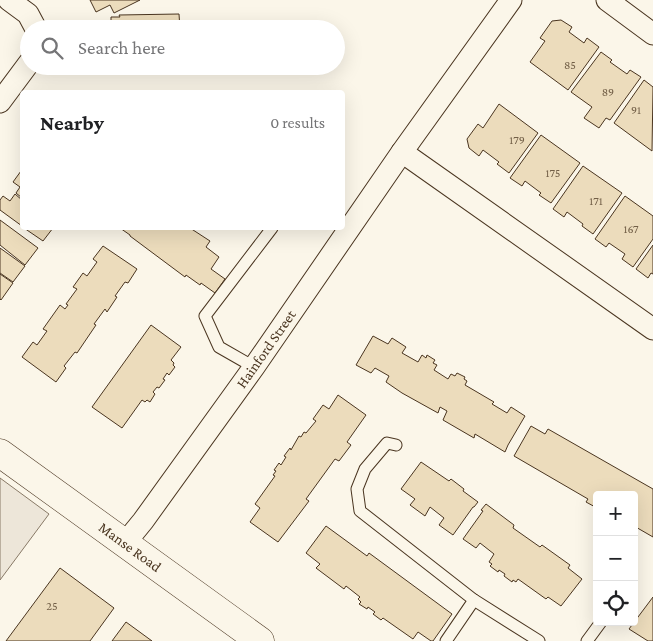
<!DOCTYPE html>
<html lang="en">
<head>
<meta charset="utf-8">
<style>
  :root { --surface:#fff; --page:#f2f2f2; --text:#202124; --muted:#757577; --line:#e0e0e0 }
  body { margin:0; font-family:"Crimson Pro",serif; background:var(--page); color:var(--text) }
  .controls { position:absolute; right:15px; bottom:15px; display:grid; overflow:hidden; border-radius:5px; box-shadow:0 5px 20px #0002 }
  .controls button { width:45px; height:45px; display:grid; place-items:center; padding:0; border:0; border-bottom:1px solid var(--line); background:var(--surface); color:var(--text); font:25px sans-serif }
  .list { margin:0; padding:0; list-style:none }
  h2 { display:flex; justify-content:space-between; align-items:center; height:65px; margin:0; padding:0 20px; font-size:21px }
  h2 small { font-size:16px; font-weight:400; color:var(--muted) }
  .icon { flex:none; width:28px; height:28px; fill:none; stroke:currentColor; stroke-width:2; stroke-linecap:round; stroke-linejoin:round }
  .map { position:relative; flex:none; width:653px; height:641px; overflow:hidden }
  .search { position:absolute; background:var(--surface); box-shadow:0 5px 20px #0002; left:20px; top:20px; width:325px; height:55px; display:flex; align-items:center; gap:12px; box-sizing:border-box; padding:0 18px; border-radius:28px; color:var(--muted); font-size:19px }
  .panel { position:absolute; background:var(--surface); box-shadow:0 5px 20px #0002; left:20px; top:90px; width:325px; height:140px; border-radius:5px }
  .map>svg:first-child { display:block }
  .green { fill:#ede6d9; stroke:#887966 }
  .building { fill:#ecdcbc; stroke:#4a3520 }
  .lines { fill:none; stroke-linecap:round; stroke-linejoin:round }
  .lane-casing { stroke:#4a3520; stroke-width:13 }
  .street-casing { stroke:#4a3520; stroke-width:23 }
  .secondary-casing { stroke:#4a3520; stroke-width:29 }
  .lane { stroke:#fbf6e9; stroke-width:11 }
  .street { stroke:#fbf6e9; stroke-width:21 }
  .secondary { stroke:#fbf6e9; stroke-width:28 }
  .labels { text-anchor:middle; stroke-width:4; stroke-linejoin:round; paint-order:stroke }
  .number-label { font-size:12px; fill:#725f47 }
  .street-label { font-size:15px; fill:#4a3520; stroke:#fbf6e9 }
</style>
</head>
<body>
<div class="map">
<svg width="653" height="641" viewBox="0 0 653 641">
  <rect width="100%" height="100%" fill="#fbf6e9"/>
  <!-- green -->
  <polygon class="green" points="0,478 49,514 0,580"/>
  <!-- building -->
  <g class="building">
    <polygon points="90,0 140,0 114,13 110,5 96,12"/>
    <polygon points="179,14 180,29 97,29 97,26 111,25 111,17 120,17 119,15"/>
    <polygon points="561,20 572,27 569,32 584,43 587,38 599,47 568,90 530,62 545,41 540,38 552,21"/>
    <polygon points="601,52 612,60 610,62 627,74 630,70 641,77 610,120 606,118 599,128 584,118 592,107 571,92"/>
    <polygon points="118,66 166,66 166,70 118,69"/>
    <polygon points="644,80 653,87 652,151 614,123"/>
    <polygon points="499,104 538,133 509,173 497,164 499,162 483,150 479,156 469,148 467,139 478,124 483,128"/>
    <polygon points="541,135 580,163 551,203 539,195 541,193 525,181 522,186 510,178"/>
    <polygon points="583,166 622,193 593,234 582,226 583,224 567,212 564,217 553,209"/>
    <polygon points="21,171 22,172 22,198 16,193 20,187 13,182"/>
    <polygon points="15,194 22,200 22,226 0,210 0,200 3,196 10,201"/>
    <polygon points="625,196 653,216 653,239 633,267 622,259 625,254 609,243 606,247 595,239"/>
    <polygon points="0,220 38,248 25,265 0,245"/>
    <polygon points="24,228 53,228 43,241"/>
    <polygon points="120,228 190,228 210,241 206,247 219,257 211,269 225,279 215,293 201,283 200,285 186,275 185,277 130,236 130,235"/>
    <polygon points="653,245 653,274 651,273 648,278 636,269"/>
    <polygon points="103,246 137,269 128,283 125,282 115,296 117,297 107,312 105,309 94,324 96,325 77,353 75,352 64,366 66,368 56,382 22,357 33,342 37,345 47,331 43,329 60,305 65,309 68,305 66,304 77,289 73,287 83,273 87,276 97,262 93,259"/>
    <polygon points="0,248 25,266 13,282 0,273"/>
    <polygon points="0,274 13,283 1,300 0,299"/>
    <polygon points="151,325 181,347 171,360 174,363 173,365 175,367 169,375 167,373 163,379 165,380 159,388 157,387 153,392 155,394 150,402 147,400 145,402 142,400 122,428 92,407"/>
    <polygon points="373,336 388,344 392,338 406,347 402,353 418,362 422,355 426,358 427,355 435,360 433,363 437,365 434,370 448,379 451,374 455,376 457,373 465,377 464,379 467,381 465,385 494,402 492,404 507,413 511,407 525,416 508,445 505,452 475,434 474,438 443,420 447,411 440,407 438,413 402,393 386,382 389,376 375,368 371,373 356,365"/>
    <polygon points="338,395 366,415 347,442 351,445 339,461 335,459 306,499 309,501 278,542 250,522 260,508 255,504 275,476 273,475 276,471 274,470 279,463 281,465 286,457 284,456 290,448 291,450 299,436 301,437 304,432 306,433 316,421 313,419 323,405 329,409"/>
    <polygon points="531,426 545,434 548,429 653,489 653,537 634,526 634,495 597,495 597,508 586,502 588,499 514,456"/>
    <polygon points="421,462 449,481 451,479 464,489 463,491 478,502 474,507 473,507 453,535 439,525 444,518 430,507 425,516 410,505 415,499 401,489"/>
    <polygon points="486,504 514,525 513,528 540,547 542,545 570,565 568,568 582,579 561,606 548,597 546,599 518,579 516,582 513,580 512,582 504,576 505,574 499,570 498,572 490,566 492,564 489,562 494,554 480,543 476,548 463,539 483,511 481,510"/>
    <polygon points="326,526 367,556 369,553 452,614 433,641 431,641 418,632 413,639 383,618 381,620 373,614 375,612 368,607 367,609 359,604 361,602 358,599 360,597 346,586 344,589 316,568 320,564 306,553"/>
    <polygon points="60,568 114,608 90,641 6,641"/>
    <polygon points="653,597 653,641 648,641 629,629"/>
    <polygon points="126,622 152,641 112,641"/>
  </g>
  <g class="lines">
    <!-- lane casing -->
    <g class="lane-casing">
      <g id="lane">
        <polyline points="254,367 219,347 205,316 272,228"/>
        <polyline points="396,445 387,443 365,469 357,489 360,511 474,600 539,641"/>
        <polyline points="446,641 474,600"/>
        <polyline points="587,641 601,622"/>
      </g>
    </g>
    <!-- street casing -->
    <g class="street-casing">
      <g id="street">
        <polyline points="9,0 28,14 36,29"/>
        <polyline points="607,0 653,34"/>
        <polyline points="0,102 29,63"/>
        <polyline points="402,152 653,329"/>
        <polyline points="125,543 143,521 254,367 402,152 511,0"/>
      </g>
    </g>
    <!-- secondary casing -->
    <g class="secondary-casing">
      <polyline id="secondary" points="0,453 260,641"/>
    </g>
    <!-- lane -->
    <use href="#lane" class="lane"/>
    <!-- street -->
    <use href="#street" class="street"/>
    <!-- secondary -->
    <use href="#secondary" class="secondary"/>
  </g>
  <g class="labels">
    <!-- number labels -->
    <g class="number-label">
      <text x="570" y="69">85</text>
      <text x="608" y="96">89</text>
      <text x="636" y="114">91</text>
      <text x="517" y="144">179</text>
      <text x="553" y="177">175</text>
      <text x="596" y="205">171</text>
      <text x="631" y="233">167</text>
      <text x="52" y="610">25</text>
    </g>
    <!-- street labels -->
    <g class="street-label">
      <text transform="translate(266 349) rotate(-55)" y="5">Hainford Street</text>
      <text transform="translate(130 547) rotate(36)" y="5">Manse Road</text>
    </g>
  </g>
</svg>
<div class="controls">
<button>+</button>
<button>−</button>
<button><svg class="icon" aria-label="locate" viewBox="0 0 24 24"><circle cx="12" cy="12" r="6"/><path d="M12 2v4M12 18v4M2 12h4M18 12h4"/></svg></button>
</div>
<div class="search"><svg class="icon" aria-label="search" viewBox="0 0 24 24"><circle cx="10" cy="10" r="6"/><path d="M15 15l6 6"/></svg>Search here</div>
<section class="panel">
<h2>Nearby<small>0 results</small></h2>
<ul class="list">
</ul>
</section>
</div>
</body>
</html>
